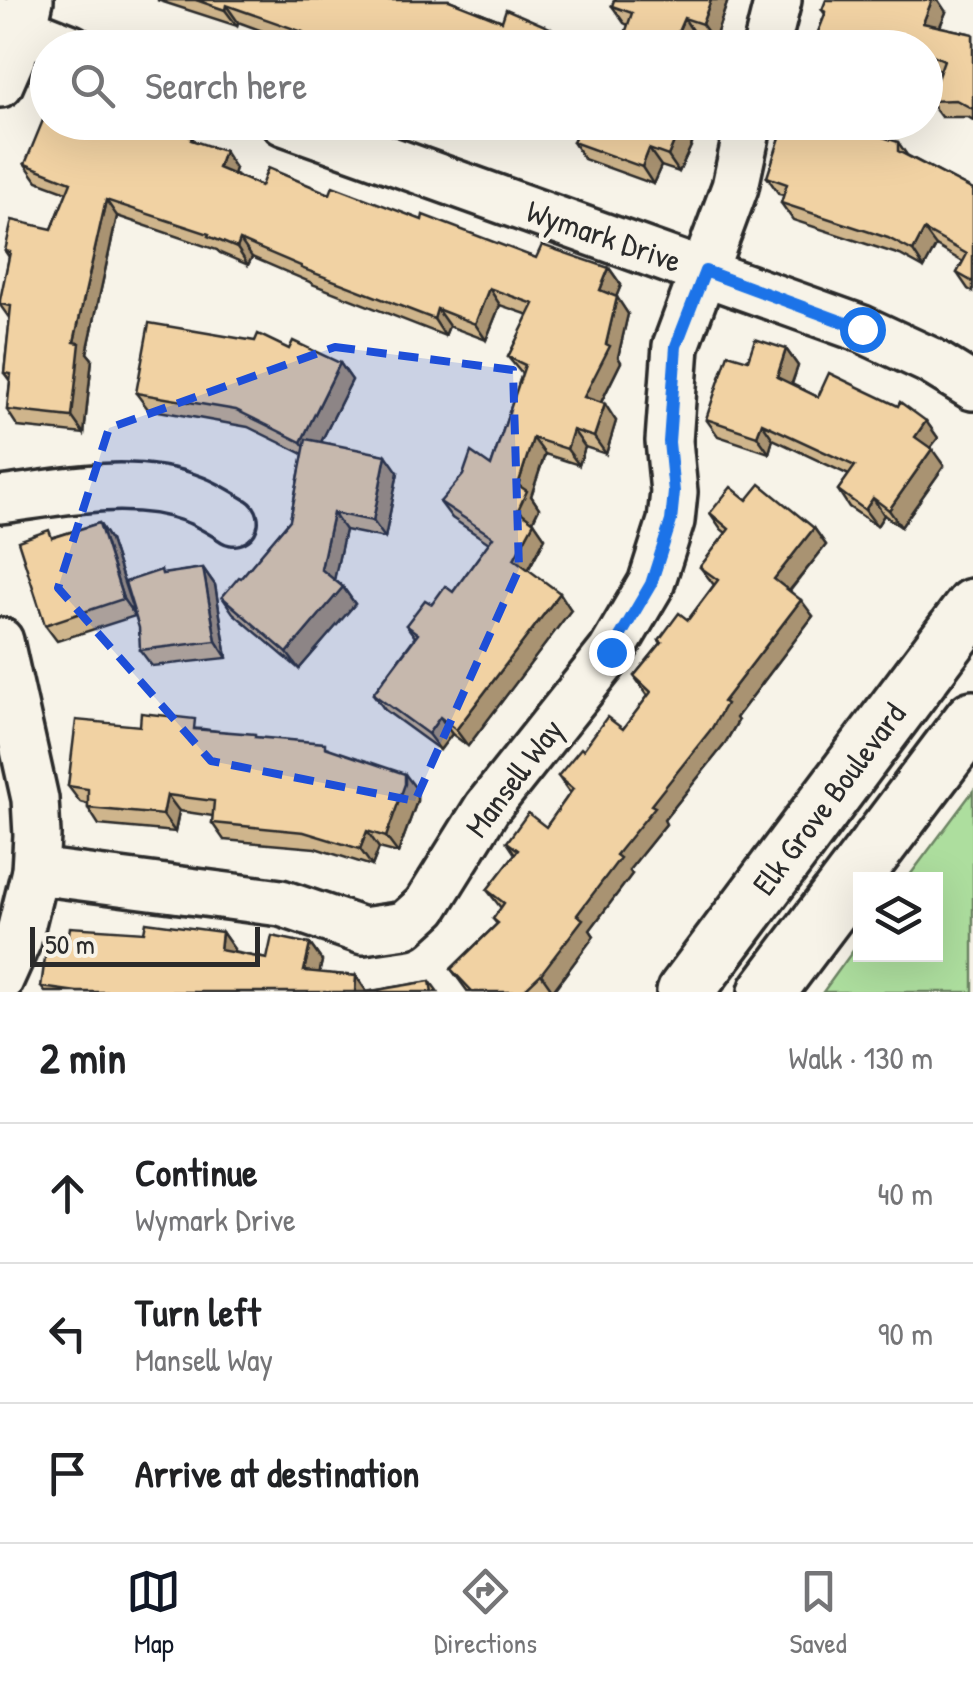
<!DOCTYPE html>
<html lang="en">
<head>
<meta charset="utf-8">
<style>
  :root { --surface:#fff; --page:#f6f6f6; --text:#202124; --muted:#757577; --line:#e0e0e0; --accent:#111827 }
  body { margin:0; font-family:"Patrick Hand",sans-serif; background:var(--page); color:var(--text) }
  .controls { position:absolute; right:30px; bottom:30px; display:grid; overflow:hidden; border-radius:0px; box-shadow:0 10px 40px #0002 }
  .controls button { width:90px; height:90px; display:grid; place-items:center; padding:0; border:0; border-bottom:2px solid var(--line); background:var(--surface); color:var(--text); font:50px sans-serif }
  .scale { position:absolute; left:30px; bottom:25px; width:230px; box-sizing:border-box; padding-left:10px; border:5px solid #2b2b2b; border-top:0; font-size:28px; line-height:35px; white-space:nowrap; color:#2b2b2b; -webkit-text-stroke:8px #f7f3e8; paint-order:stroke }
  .stop { position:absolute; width:30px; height:30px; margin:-22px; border:8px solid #1a73e8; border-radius:50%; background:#fff }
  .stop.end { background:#1a73e8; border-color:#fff; box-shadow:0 2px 10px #0008 }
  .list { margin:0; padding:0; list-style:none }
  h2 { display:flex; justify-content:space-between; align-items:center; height:130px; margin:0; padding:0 40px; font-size:42px }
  h2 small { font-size:32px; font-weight:400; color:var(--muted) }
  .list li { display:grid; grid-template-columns:65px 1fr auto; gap:30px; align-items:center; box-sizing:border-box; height:140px; padding:0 40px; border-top:2px solid var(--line) }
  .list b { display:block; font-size:38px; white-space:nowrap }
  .list p { margin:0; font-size:32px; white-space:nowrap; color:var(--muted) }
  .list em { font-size:32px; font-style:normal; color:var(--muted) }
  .icon { flex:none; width:55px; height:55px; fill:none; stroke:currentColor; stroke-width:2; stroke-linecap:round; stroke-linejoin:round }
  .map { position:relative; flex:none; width:973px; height:992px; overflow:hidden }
  .search { position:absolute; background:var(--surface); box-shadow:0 10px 40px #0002; left:30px; right:30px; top:30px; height:110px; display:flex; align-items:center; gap:25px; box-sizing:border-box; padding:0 35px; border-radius:55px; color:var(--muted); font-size:38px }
  .sheet { height:550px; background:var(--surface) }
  nav { display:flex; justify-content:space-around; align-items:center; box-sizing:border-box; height:140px; border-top:2px solid var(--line); background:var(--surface); font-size:28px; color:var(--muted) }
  nav a { display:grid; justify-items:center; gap:5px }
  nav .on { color:var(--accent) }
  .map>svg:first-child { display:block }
  .grass { fill:#adde9e; stroke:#6c8464; stroke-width:2.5 }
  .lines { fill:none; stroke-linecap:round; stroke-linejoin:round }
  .minor-casing { stroke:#2b2b2b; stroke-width:52 }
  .major-casing { stroke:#2b2b2b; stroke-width:62 }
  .minor { stroke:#f7f3e8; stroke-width:45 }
  .major { stroke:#f7f3e8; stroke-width:55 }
  .wall { fill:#cfb58c; stroke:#2b2b2b; stroke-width:2.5 }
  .shaded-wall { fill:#a99372; stroke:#2b2b2b; stroke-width:2.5 }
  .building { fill:#f1d2a3; stroke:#2b2b2b; stroke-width:2.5 }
  .route { stroke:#1a73e8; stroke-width:12 }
  .marked { fill:#1d4ed8; fill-opacity:0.2; stroke:#1d4ed8; stroke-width:8; stroke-dasharray:20 12; stroke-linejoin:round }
  .labels { text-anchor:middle; stroke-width:10; stroke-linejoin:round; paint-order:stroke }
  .street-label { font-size:32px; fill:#2b2b2b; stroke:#f7f3e8 }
</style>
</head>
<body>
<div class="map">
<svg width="973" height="992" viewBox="0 0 973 992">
  <rect width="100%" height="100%" fill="#f7f3e8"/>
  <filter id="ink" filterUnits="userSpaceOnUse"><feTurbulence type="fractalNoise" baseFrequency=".01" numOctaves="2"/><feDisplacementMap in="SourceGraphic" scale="20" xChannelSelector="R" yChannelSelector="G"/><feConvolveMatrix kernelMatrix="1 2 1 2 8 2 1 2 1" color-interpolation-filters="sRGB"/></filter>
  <g filter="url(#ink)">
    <!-- grass -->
    <polygon class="grass" points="973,791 973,992 823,992 860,941 860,954 936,954 936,879 907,879"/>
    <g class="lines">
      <!-- minor casing -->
      <g class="minor-casing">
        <g id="minor">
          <polyline points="0,20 71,48"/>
          <polyline points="766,48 778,0"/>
          <polyline points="0,84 23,31 30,0"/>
          <polyline points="284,122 862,329 929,360 973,387"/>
          <path d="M0 500C62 492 132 476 193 499 207 504 221 513 234 521"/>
          <polyline points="0,641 35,799 37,835 35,871 18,940 0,980"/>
          <polyline points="35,871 281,903 363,931 405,925 426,906 487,808 611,652 651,584 671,521 674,492 669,441 676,346 735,187 749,122"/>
        </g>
      </g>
      <!-- major casing -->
      <g class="major-casing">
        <g id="major">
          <polyline points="685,992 973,607"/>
          <polyline points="767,992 973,719"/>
        </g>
      </g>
      <!-- minor -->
      <use href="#minor" class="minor"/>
      <!-- major -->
      <use href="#major" class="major"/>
    </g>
    <!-- wall -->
    <g class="wall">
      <polygon points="157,0 449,0 502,21 552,29 564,46 563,48 309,48 238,22 237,26"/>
      <polygon points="728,0 714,41 695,35 628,25 624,23 612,6"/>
      <polygon points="822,10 946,12 940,27 973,34 973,120 968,117 941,117 929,101 940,70 926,64 926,48 812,48 825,14"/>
      <polygon points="511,122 549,122 544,136"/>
      <polygon points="556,122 678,122 677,125 692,144 679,172 661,166 653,184 584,159 573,142 577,132"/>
      <polygon points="192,137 195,142 235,168 233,174 261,186 330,194 422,220 536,258 609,268 621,285 616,297 628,314 618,357 621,362 601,403 616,421 606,454 585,447 579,465 545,454 531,496 539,508 533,521 545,538 528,570 571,610 468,746 452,734 440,750 385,710 373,694 415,637 406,625 432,604 453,592 489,543 452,518 440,502 491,466 522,374 508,357 529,315 500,305 486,340 449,326 445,336 312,284 310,282 252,257 248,265 220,253 217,250 117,216 87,353 92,359 84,434 18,427 7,410 10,381 4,373 10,319 0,305 9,257 5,251 52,229 67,192 37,181 25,164"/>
      <polygon points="898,142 907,155 973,190 973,292 968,289 957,273 963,262 936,246 924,268 900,255 793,220 781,203 784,195 779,194 767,177"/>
      <polygon points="289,349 340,363 352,380 321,442 398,472 385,538 345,530 334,579 343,587 355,604 299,669 233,613 222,597 241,578 290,520 303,454 248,427 148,409 136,393"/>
      <polygon points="786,349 798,366 792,384 818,397 926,421 938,438 930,448 944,466 901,527 884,515 877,526 849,507 838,490 849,475 773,439 769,453 718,436 706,419 748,360"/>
      <polygon points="747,500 814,528 826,545 790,591 813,616 736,718 738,721 724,745 664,820 666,824 629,870 632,874 590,930 594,936 552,992 468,992 451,969 497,924 493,919 501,908 487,890 515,854 507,842 546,827 570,793 558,776 583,750 623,729 648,696 634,676 661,643 659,640 688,620 714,585 700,567 726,533 721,529 710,513"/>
      <polygon points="99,523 110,540 135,616 57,641 45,625 54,537"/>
      <polygon points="203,568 215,585 227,658 152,666 140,650 164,574"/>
      <polygon points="140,726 203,729 328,748 417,790 417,801 398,853 379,848 372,866 315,848 224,840 212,823 213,816 179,811 175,832 99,825 88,808 88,804 80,802 68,786"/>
      <polygon points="144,932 222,932 234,949 233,952 267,959 310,944 322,961 319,973 356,976 367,992 430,981 438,992 45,992 41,987 67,947"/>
    </g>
    <!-- shaded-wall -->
    <g class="shaded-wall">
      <polygon points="711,0 728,0 714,41 702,24"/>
      <polygon points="932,0 938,0 946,12 934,40 923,23"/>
      <polygon points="226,5 238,22 237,26 225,10"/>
      <polygon points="684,18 695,35 690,48 671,48"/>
      <polygon points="552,29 564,46 563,48 544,48"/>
      <polygon points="534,122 549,122 544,136"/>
      <polygon points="680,127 692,144 679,172 668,156"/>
      <polygon points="649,149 661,166 653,184 642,167"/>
      <polygon points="224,151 235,168 230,184 218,168"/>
      <polygon points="106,200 117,216 87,353 92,359 84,434 72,417 74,342"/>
      <polygon points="924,230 936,246 924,268 913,251"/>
      <polygon points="240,240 252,257 248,265 237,248"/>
      <polygon points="609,268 621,285 612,307 600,290"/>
      <polygon points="489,288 500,305 486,340 475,324"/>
      <polygon points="617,297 628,314 618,357 621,362 595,414 584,397 606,344"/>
      <polygon points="437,309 449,326 445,336 434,319"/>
      <polygon points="786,349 798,366 788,394 777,377"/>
      <polygon points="340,363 352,380 313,458 301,442"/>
      <polygon points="605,404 616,421 606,454 594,437"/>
      <polygon points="926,421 938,438 926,453 915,437"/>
      <polygon points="762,423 773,439 769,453 757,436"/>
      <polygon points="573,430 585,447 579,465 567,449"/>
      <polygon points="533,438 545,454 531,496 539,508 530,526 518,510 518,485"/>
      <polygon points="932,449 944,466 901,527 889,510"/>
      <polygon points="386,455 398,472 385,538 373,521"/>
      <polygon points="873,498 884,515 877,526 865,510"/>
      <polygon points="333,513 345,530 333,585 321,569"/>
      <polygon points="534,522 545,538 525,576 514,559"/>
      <polygon points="99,523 110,540 135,616 123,599"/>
      <polygon points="814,528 826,545 785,596 774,579"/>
      <polygon points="203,568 215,585 227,658 216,641"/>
      <polygon points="343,587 355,604 299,669 287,653"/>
      <polygon points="560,593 571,610 468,746 456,730"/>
      <polygon points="801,600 813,616 736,718 738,721 724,745 664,820 666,824 629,870 632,874 590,930 594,936 553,991 541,974 577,915 616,855 723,702"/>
      <polygon points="440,717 452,734 440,750 428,734"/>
      <polygon points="405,774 417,790 417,801 398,853 386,837"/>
      <polygon points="167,795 179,811 175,832 163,815"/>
      <polygon points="367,831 379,848 372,866 360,849"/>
      <polygon points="222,932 234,949 232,966 220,950"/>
      <polygon points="310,944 322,961 316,988 304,971"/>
      <polygon points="356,976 367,992 355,992"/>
    </g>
    <!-- building -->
    <g class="building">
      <polygon points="196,0 449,0 502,21 506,9 552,29 544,48 337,48 302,37 303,32 226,5 225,10"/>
      <polygon points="614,0 711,0 702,24 684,18 671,48 620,48 632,13 612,6"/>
      <polygon points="826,0 932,0 923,23 973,34 973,109 956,100 929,101 944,60 926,52 926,48 915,48 898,41 896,48 812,48 826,12 822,10"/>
      <polygon points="48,108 48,122 146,122 192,137 191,140 224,151 218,168 261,186 268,168 330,194 333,186 422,220 423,215 536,258 542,245 609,268 600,290 617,297 606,344 610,346 584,397 605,404 594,437 573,430 567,449 533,438 518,485 527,491 518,510 534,522 514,559 560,593 456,730 440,717 428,734 373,694 418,634 406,625 425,600 432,604 445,586 453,592 493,537 440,502 463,475 471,452 491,466 525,365 508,357 534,304 489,288 475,324 437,309 434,319 301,268 301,266 240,240 237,248 208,236 209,234 106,200 74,342 80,343 72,417 7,410 11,374 4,373 11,306 0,304 0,300 10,252 5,251 12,220 52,229 71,182 25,164"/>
      <polygon points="669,122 680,127 668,156 649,149 642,167 573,142 581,122"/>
      <polygon points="785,122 838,122 898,142 898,151 973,190 973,282 957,273 967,254 924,230 913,251 888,238 781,203 787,184 767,177"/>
      <polygon points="149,323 255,341 258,334 289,349 293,341 340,363 301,442 236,410 136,393"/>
      <polygon points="755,339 786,349 777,377 818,397 829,373 898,406 900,402 926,421 915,437 932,449 889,510 873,498 865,510 838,490 855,466 762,423 757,436 706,419 728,354 748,360"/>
      <polygon points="306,439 386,455 373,521 333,513 321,569 343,587 287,653 222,597 239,577 241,578 290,520"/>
      <polygon points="760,484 814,528 774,579 801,600 723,702 726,704 712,728 651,805 655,807 616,855 620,858 577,915 583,919 541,974 522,992 473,992 451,969 498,923 493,919 504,903 487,890 518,850 507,842 528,813 546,827 573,789 558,776 581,748 583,750 607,717 623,729 651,692 634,676 662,642 659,640 679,613 688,620 718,580 700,567 729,529 710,513 731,487 747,500"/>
      <polygon points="99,523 123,599 45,625 18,541 49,530 52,538"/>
      <polygon points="203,568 216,641 140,650 139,628 125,582 161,570 162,574"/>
      <polygon points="141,713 195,719 194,729 255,734 255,737 325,743 325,747 405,774 405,784 386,837 367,831 360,849 304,832 212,823 214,801 167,795 163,815 88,808 88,789 68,786 76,720 140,726"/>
      <polygon points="146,922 222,932 220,950 267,959 272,936 310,944 304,971 356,976 355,992 77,992 41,987 47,943 67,947 70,927 144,932"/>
      <polygon points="430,981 432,992 365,992"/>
    </g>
  </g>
  <g class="lines" filter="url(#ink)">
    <!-- route -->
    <polyline class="route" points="611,652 651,584 671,521 674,492 669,442 676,346 705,271 862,329"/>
  </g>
  <!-- marked area -->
  <path class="marked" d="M335 347 513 370 519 569 415 801 211 761 58 588 109 428Z"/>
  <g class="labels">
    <!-- street labels -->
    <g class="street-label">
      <text transform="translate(604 236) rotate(19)" y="11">Wymark Drive</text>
      <text transform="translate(514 778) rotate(-53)" y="11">Mansell Way</text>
      <text transform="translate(829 799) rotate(-53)" y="11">Elk Grove Boulevard</text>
    </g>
  </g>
</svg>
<div class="controls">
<button><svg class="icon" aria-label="layers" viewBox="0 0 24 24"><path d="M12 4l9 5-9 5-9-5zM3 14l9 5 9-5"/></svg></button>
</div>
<div class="scale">50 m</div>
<div class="stop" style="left:862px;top:329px"></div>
<div class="stop end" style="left:611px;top:652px"></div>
<div class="search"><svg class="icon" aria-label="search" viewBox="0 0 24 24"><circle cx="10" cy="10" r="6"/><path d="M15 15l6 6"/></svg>Search here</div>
</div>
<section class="sheet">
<h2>2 min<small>Walk · 130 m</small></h2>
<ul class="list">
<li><svg class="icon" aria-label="ahead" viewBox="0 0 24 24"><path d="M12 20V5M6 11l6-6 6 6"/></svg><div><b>Continue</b><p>Wymark Drive</p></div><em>40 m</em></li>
<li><svg class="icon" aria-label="left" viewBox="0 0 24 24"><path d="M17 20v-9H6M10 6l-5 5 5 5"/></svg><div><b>Turn left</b><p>Mansell Way</p></div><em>90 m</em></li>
<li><svg class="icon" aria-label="arrive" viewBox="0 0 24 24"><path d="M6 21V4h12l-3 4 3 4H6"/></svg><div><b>Arrive at destination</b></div></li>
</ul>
</section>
<nav>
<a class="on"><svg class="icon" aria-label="map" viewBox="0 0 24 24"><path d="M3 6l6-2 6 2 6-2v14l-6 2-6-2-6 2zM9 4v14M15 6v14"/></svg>Map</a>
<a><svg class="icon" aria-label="directions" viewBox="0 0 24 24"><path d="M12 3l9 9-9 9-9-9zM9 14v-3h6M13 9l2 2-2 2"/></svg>Directions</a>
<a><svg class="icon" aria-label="saved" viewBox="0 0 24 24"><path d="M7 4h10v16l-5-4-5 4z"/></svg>Saved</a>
</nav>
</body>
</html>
